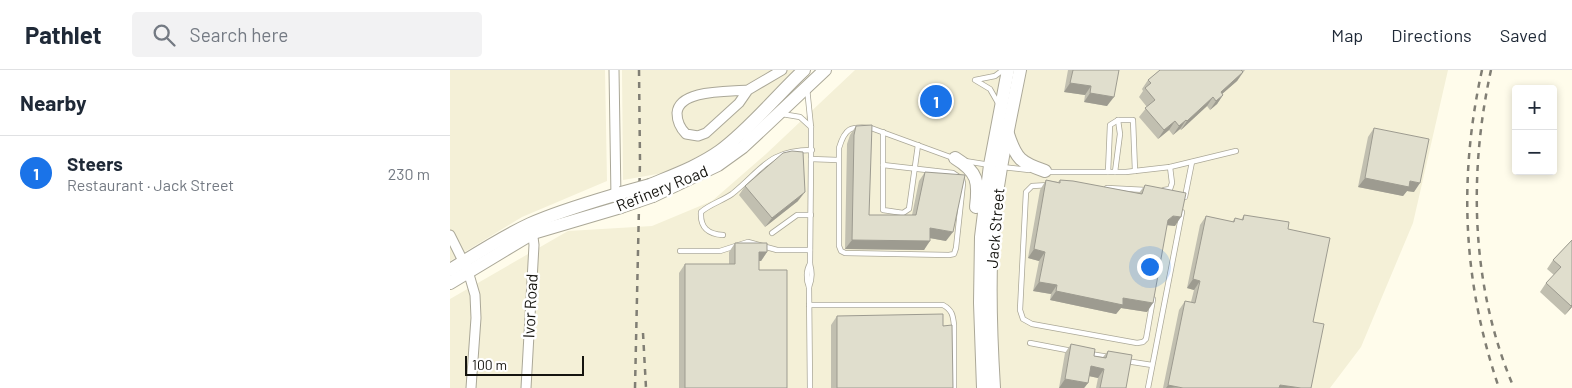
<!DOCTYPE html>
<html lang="en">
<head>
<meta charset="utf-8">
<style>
  :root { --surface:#fff; --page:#f2f2f3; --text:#1f2937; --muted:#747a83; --line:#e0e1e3; --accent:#1a73e8 }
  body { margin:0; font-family:Barlow,sans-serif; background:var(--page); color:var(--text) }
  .controls { position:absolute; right:15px; top:15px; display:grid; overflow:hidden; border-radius:5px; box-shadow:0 2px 8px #0003 }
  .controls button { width:45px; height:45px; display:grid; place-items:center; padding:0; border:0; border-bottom:1px solid var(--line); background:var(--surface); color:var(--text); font:25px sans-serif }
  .scale { position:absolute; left:15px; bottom:12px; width:119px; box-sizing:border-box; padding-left:5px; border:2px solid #15140f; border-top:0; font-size:14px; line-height:18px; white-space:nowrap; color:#15140f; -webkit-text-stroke:4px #fff; paint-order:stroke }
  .you { position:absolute; left:699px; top:196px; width:18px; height:18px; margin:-12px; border:4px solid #fff; border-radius:50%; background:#1a73e8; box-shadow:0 0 0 8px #1a73e833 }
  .badge { display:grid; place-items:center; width:32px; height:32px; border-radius:50%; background:var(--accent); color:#fff; font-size:16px; font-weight:700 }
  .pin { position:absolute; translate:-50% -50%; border:2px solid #fff; box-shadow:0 1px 5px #0006 }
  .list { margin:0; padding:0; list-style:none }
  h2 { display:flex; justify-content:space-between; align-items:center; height:65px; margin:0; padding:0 20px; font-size:21px }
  h2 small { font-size:16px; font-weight:400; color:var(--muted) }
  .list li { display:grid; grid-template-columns:32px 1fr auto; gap:15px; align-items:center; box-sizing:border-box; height:75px; padding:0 20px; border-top:1px solid var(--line) }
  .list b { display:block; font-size:19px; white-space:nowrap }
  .list p { margin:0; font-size:16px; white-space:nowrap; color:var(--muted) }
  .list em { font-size:16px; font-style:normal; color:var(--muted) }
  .icon { flex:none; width:28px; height:28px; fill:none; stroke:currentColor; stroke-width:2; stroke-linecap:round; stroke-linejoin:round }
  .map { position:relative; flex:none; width:1122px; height:318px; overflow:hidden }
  header { display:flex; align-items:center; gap:30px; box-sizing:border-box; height:70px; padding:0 25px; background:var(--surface); border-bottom:1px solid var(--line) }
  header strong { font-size:24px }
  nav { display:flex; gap:28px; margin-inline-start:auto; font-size:18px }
  .search { width:350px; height:45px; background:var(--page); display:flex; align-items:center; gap:12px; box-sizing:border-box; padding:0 18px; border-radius:5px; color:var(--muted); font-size:19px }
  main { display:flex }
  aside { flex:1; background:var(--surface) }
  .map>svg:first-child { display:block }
  .built { fill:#f4f0d7 }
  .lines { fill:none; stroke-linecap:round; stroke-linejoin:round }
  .service-casing { stroke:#aba898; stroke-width:6 }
  .minor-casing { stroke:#aba898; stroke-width:11 }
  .secondary-casing { stroke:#aba898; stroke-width:14 }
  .service { stroke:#fff; stroke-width:4.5 }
  .minor { stroke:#fff; stroke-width:9 }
  .secondary { stroke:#fff; stroke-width:12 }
  .rail { stroke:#807e74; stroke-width:2.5; stroke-dasharray:6 6; stroke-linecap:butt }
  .secondary-bridge-casing { stroke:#aba898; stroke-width:14; stroke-linecap:butt }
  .secondary-bridge { stroke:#fff; stroke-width:12 }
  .wall { fill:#c1bfb0 }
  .shaded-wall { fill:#9d9b90 }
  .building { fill:#e0decd; stroke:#9d9b90 }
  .labels { text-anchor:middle; stroke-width:5; stroke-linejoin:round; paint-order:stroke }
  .street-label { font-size:16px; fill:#15140f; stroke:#fff }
</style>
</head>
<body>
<header>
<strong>Pathlet</strong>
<div class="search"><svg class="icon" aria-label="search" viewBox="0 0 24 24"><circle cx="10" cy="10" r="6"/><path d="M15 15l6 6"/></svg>Search here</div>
<nav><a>Map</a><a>Directions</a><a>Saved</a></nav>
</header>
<main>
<aside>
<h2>Nearby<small></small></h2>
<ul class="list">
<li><span class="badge">1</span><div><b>Steers</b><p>Restaurant · Jack Street</p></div><em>230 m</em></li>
</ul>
</aside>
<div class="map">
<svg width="1122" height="318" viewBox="0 0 1122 318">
  <rect width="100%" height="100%" fill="#fffceb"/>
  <!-- built -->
  <g class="built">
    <polygon points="0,0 155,0 157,111 72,147 0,191"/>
    <polygon points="172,0 346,0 275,74 213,103 173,110"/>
    <polygon points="405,0 998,0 963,153 911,277 880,318 0,318 0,229 118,161 202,156 262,131 316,84"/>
  </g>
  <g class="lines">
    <!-- service casing -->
    <g class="service-casing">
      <g id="service">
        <polyline points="357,18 361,57 361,89 388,90"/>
        <polyline points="548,33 540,19 525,10 545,6 553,0"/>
        <polyline points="332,44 350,47 361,57"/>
        <polyline points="433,62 433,140 453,143 459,139 468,75"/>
        <polyline points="515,91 540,95"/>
        <path d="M433 95 503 103 512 109 513 113 506 178 504 184 499 185 395 183 391 181 389 176V78C395 58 400 56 421 58L503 88"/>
        <polyline points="552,97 579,100"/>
        <polyline points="597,102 676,102 720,97 786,81"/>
        <polyline points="658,102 660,55 668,50 683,50 685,101"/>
        <polyline points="665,102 670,64 668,50"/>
        <polyline points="599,115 582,116 576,122 570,240 573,249 582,254 687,273 693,272 696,269 703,229"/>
        <polyline points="657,118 696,120"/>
        <polyline points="714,120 720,119 722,113 720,97"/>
        <polyline points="735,127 742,92"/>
        <polyline points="322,163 347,145 361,145"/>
        <path d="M273 165C258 164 250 158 251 142 260 134 272 131 282 124 312 100 318 80 362 80"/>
        <polyline points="230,181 270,181 298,172 327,180 360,180"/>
        <path d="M359 217C356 210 356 200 360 194"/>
        <path d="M359 235H493C502 240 503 245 504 255V318"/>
        <polyline points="580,273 622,281"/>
        <polyline points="640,284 659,287"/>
        <polyline points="676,291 702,295"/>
        <path d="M360 318 359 217C362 210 362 201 360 194L361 89"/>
        <polyline points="698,318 732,142"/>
      </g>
    </g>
    <!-- minor casing -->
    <g class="minor-casing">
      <g id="minor">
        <polyline points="164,0 166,128"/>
        <path d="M298 20C279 22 229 19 227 43 227 52 230 58 236 64L248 66 256 63 289 33 298 20 332 0"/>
        <polyline points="0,165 18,201 25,225 26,248 21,318"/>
        <polyline points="76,318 84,175 82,159"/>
      </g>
    </g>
    <!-- secondary casing -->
    <g class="secondary-casing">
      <g id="secondary">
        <path d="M558 64C566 89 571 93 595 101"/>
        <path d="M505 88C528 102 529 112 526 137"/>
        <path d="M200 115C224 105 249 96 270 81 301 58 326 26 354 0"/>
        <polyline points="203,126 268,95 293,77 375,0"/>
        <path d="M0 200C26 184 52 167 80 154 109 141 141 132 171 123"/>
        <polyline points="0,213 83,163 171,137"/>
        <polyline points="533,318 530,233 531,167 540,95 558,0"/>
        <path d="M544 318C541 269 539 219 542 169 546 112 559 56 570 0"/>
      </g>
    </g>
    <!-- service -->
    <use href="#service" class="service"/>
    <!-- minor -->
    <use href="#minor" class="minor"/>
    <!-- secondary -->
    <use href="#secondary" class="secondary"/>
    <!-- rail -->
    <g class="rail">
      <path d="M1032 0C1008 109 1013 213 1049 318"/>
      <path d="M1041 0C1018 105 1021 218 1064 318"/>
      <polyline points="193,263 196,318"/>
      <polyline points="185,318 190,91 189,0"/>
    </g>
    <!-- secondary-bridge casing -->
    <g class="secondary-bridge-casing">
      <g id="secondary-bridge">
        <polyline points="171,123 200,115"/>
        <polyline points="171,137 203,126"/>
      </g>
    </g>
    <!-- secondary-bridge -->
    <use href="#secondary-bridge" class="secondary-bridge"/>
  </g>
  <!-- wall -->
  <g class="wall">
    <polygon points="618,0 669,0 657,36 634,32 635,25 614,22"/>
    <polygon points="710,0 795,0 787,11 772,24 773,25 767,34 760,40 757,36 731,60 730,59 723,65 719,60 708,69 689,47 697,37 689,27 693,21 692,19 698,10"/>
    <polygon points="406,56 419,145 462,145 469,111 475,102 496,171 480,168 474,180 395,179 397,74 400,65"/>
    <polygon points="924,58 964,122 957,121 953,126 908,117 918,67"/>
    <polygon points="596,110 608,112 610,110 689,123 695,115 725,156 717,155 697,242 671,238 666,244 600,230 601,224 583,221 589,191 578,188 590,120"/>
    <polygon points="295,116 348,131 315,157 289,125"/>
    <polygon points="794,145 838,159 863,252 861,318 713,318 729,240 735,231 741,232 744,220 737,218 750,155 756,146 782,152 785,148 791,150"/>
    <polygon points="1122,170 1122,237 1115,245 1090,222 1096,213 1104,205 1097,199 1103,190"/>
    <polygon points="285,173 317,182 311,191 309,191 309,200 337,318 229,318 229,203 235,194 279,194 279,182"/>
    <polygon points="387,246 493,256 503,318 381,318 381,255"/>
    <polygon points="621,274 644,286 653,287 658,281 676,318 646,318 648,308 639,306 638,313 634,318 609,318 615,283"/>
  </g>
  <!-- shaded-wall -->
  <g class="shaded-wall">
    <polygon points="793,2 787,11 764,31 771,22"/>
    <polygon points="620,13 641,16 635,25 614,22"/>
    <polygon points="640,23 664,27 657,36 634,32"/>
    <polygon points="773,25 767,34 760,40 766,31"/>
    <polygon points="763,27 757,36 731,60 737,51"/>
    <polygon points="736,50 730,59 723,65 729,56"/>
    <polygon points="725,51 719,60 708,69 714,60"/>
    <polygon points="915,108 960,111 970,113 964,122 957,121 953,126 908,117"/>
    <polygon points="355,122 348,131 315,157 322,148"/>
    <polygon points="723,146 731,147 725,156 716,155 718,150"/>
    <polygon points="480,158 503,162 496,171 474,167"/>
    <polygon points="402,170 480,171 474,180 395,179"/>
    <polygon points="584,179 595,182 589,191 578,188"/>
    <polygon points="309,182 317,182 311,191 303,191"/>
    <polygon points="743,209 750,211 744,220 737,218"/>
    <polygon points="589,212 607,215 601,224 583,221"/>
    <polygon points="606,221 673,228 703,233 697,242 671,238 666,244 600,230"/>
    <polygon points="1122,235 1122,237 1115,245"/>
    <polygon points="641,296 654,299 648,308 634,305"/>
    <polygon points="615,309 638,313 634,318 609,318"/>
    <polygon points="718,315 733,317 716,318"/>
    <polygon points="830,315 851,318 828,318"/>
  </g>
  <!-- building -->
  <g class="building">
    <polygon points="623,0 669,0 664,27 640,23 641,16 620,13"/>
    <polygon points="710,0 791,0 793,2 771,22 773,25 766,31 763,27 737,51 736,50 729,56 725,51 714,60 695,38 705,30 695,18 701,13 698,10"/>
    <polygon points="422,55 419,145 466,145 475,102 515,105 503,162 480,158 480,171 402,170 404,65 406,56"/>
    <polygon points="924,58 979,69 970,113 960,111 959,117 915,108"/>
    <polygon points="342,81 353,82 355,122 322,148 295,116 333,83"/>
    <polygon points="596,110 610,113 610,110 623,111 692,124 695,115 736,123 731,147 723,146 718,150 703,233 673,228 673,235 606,221 607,215 589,212 595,182 584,179"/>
    <polygon points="794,145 839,152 838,159 880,168 863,252 874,254 861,318 851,318 830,315 829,318 733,318 718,315 735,231 745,233 750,211 743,209 756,146 784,152 785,148 793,150"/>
    <polygon points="1122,170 1122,235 1121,236 1096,213 1111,197 1103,190"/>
    <polygon points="285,173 317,173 317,182 309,182 309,200 337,200 337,318 235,318 235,194 285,194"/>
    <polygon points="493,244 493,256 502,255 503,318 387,318 387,246"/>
    <polygon points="621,274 645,279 644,286 656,288 658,281 682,285 676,318 650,318 654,299 641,296 638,313 615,309"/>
  </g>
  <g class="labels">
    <!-- street labels -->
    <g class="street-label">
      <text transform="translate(212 118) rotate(-22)" y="6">Refinery Road</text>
      <text transform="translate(545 158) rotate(-85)" y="6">Jack Street</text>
      <text transform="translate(80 236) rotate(-87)" y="6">Ivor Road</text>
    </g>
  </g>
</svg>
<div class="controls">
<button>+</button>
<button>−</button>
</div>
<div class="scale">100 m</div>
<div class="you"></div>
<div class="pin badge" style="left:486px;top:31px">1</div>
</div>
</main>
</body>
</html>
